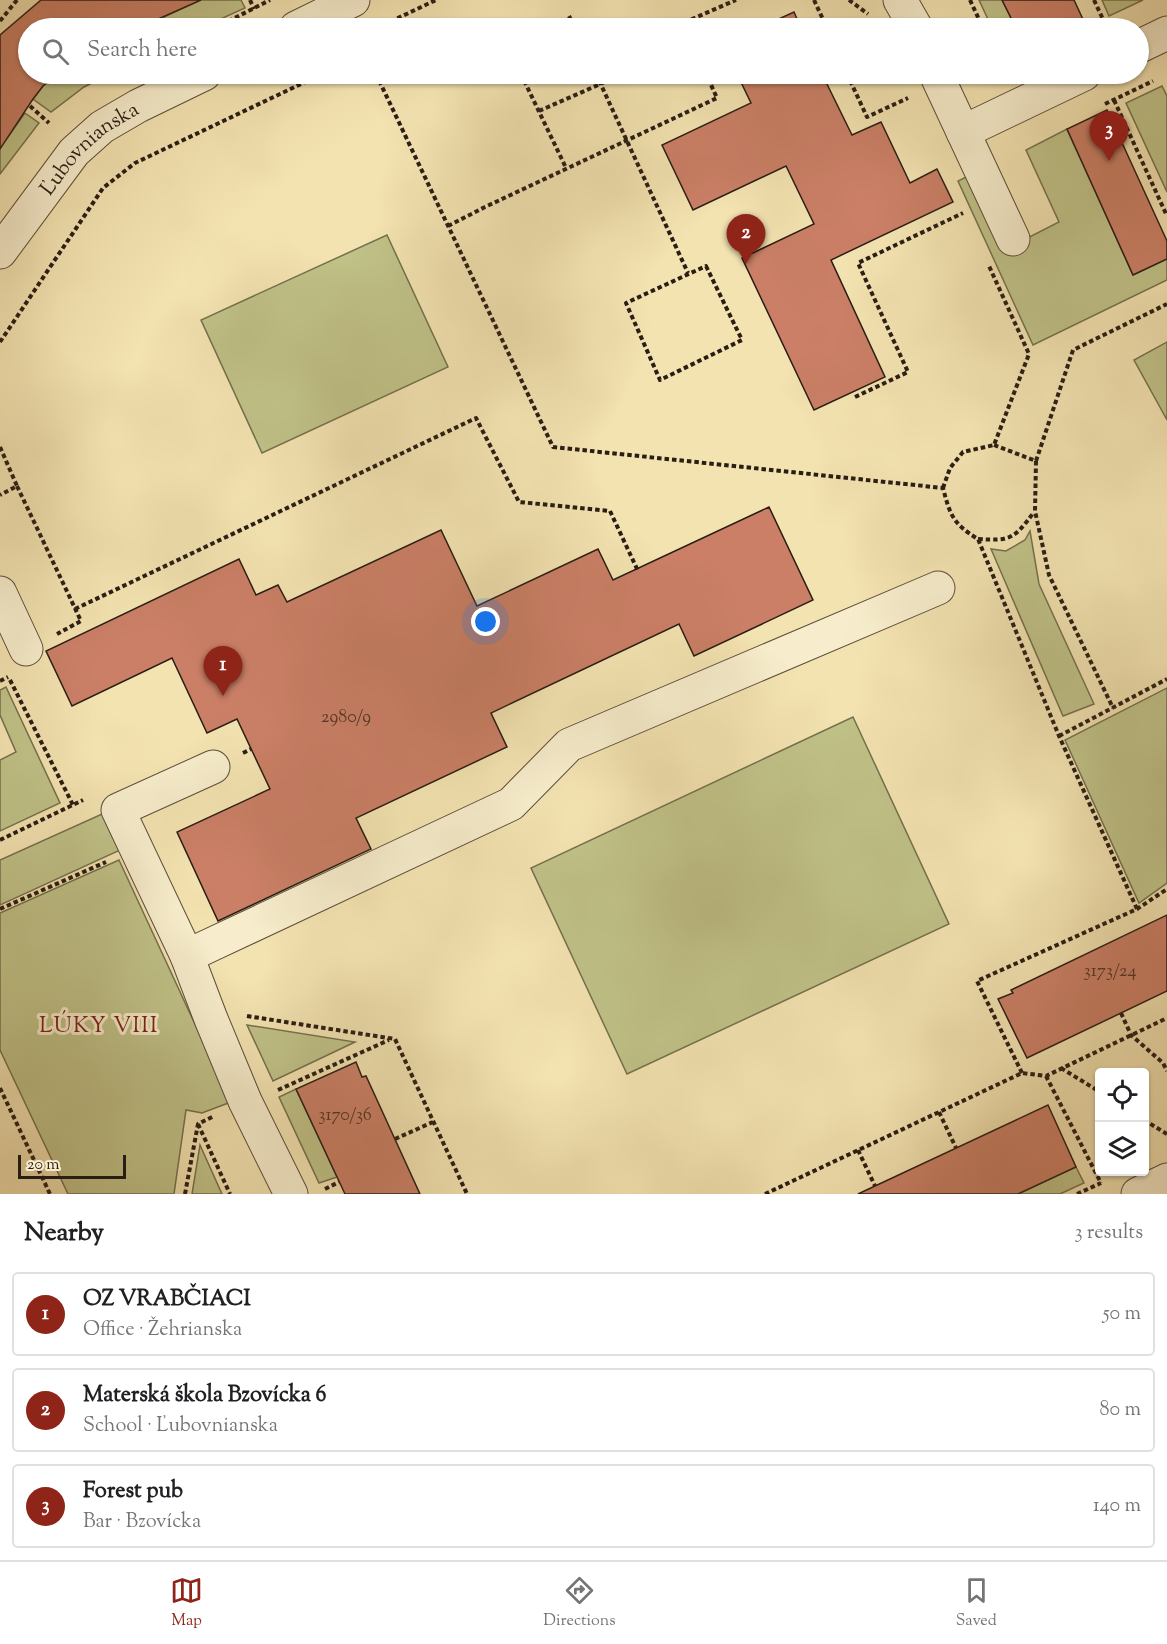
<!DOCTYPE html>
<html lang="en">
<head>
<meta charset="utf-8">
<style>
  :root { --surface:#fff; --page:#f2f2f2; --text:#202124; --muted:#757577; --line:#e0e0e0; --accent:#8f2418 }
  body { margin:0; font-family:"Sorts Mill Goudy",serif; background:var(--page); color:var(--text) }
  .controls { position:absolute; right:18px; bottom:18px; display:grid; overflow:hidden; border-radius:6px; box-shadow:0 2px 4px #0004 }
  .controls button { width:54px; height:54px; display:grid; place-items:center; padding:0; border:0; border-bottom:2px solid var(--line); background:var(--surface); color:var(--text); font:30px sans-serif }
  .scale { position:absolute; left:18px; bottom:15px; width:108px; box-sizing:border-box; padding-left:6px; border:3px solid #291d14; border-top:0; font-size:16px; line-height:21px; white-space:nowrap; color:#291d14; -webkit-text-stroke:4px #f7edcc; paint-order:stroke }
  .you { position:absolute; left:486px; top:622px; width:21px; height:21px; margin:-15px; border:4px solid #fff; border-radius:50%; background:#1a73e8; box-shadow:0 0 0 9px #1a73e833 }
  .badge { display:grid; place-items:center; width:39px; height:39px; border-radius:50%; background:var(--accent); color:#fff; font-size:20px; font-weight:700 }
  .pin { position:absolute; translate:-50% -50px; filter:drop-shadow(0 2px 3px #0008) }
  .pin::after { content:''; position:absolute; top:32px; width:21px; height:18px; background:inherit; clip-path:polygon(0 0,100% 0,50% 100%) }
  .list { margin:0; padding:0; list-style:none }
  h2 { display:flex; justify-content:space-between; align-items:center; height:78px; margin:0; padding:0 24px; font-size:26px }
  h2 small { font-size:20px; font-weight:400; color:var(--muted) }
  .list li { display:grid; grid-template-columns:39px 1fr auto; gap:18px; align-items:center; box-sizing:border-box; height:84px; margin:0 12px 12px; padding:0 12px; border:2px solid var(--line); border-radius:6px }
  .list b { display:block; font-size:22px; white-space:nowrap }
  .list p { margin:0; font-size:20px; white-space:nowrap; color:var(--muted) }
  .list em { font-size:20px; font-style:normal; color:var(--muted) }
  .icon { flex:none; width:33px; height:33px; fill:none; stroke:currentColor; stroke-width:2; stroke-linecap:round; stroke-linejoin:round }
  .map { position:relative; flex:none; width:1167px; height:1194px; overflow:hidden }
  .search { position:absolute; background:var(--surface); box-shadow:0 2px 4px #0004; left:18px; right:18px; top:18px; height:66px; display:flex; align-items:center; gap:15px; box-sizing:border-box; padding:0 21px; border-radius:33px; color:var(--muted); font-size:22px }
  .sheet { height:366px; background:var(--surface) }
  nav { display:flex; justify-content:space-around; align-items:center; box-sizing:border-box; height:84px; border-top:2px solid var(--line); background:var(--surface); font-size:16px; color:var(--muted) }
  nav a { display:grid; justify-items:center; gap:3px }
  nav .on { color:var(--accent) }
  .map>svg:first-child { display:block }
  .green { fill:#c0c288; stroke:#74704e; stroke-width:1.5 }
  .building { fill:#ca7f66; stroke:#291d14; stroke-width:1.5 }
  .lines { fill:none; stroke-linecap:round; stroke-linejoin:round }
  .minor-casing { stroke:#5c4e3b; stroke-width:35 }
  .path { stroke:#291d14; stroke-width:4; stroke-dasharray:4.5 3; stroke-linecap:butt }
  .minor { stroke:#f7edcc; stroke-width:33 }
  .labels { text-anchor:middle; stroke-width:6; stroke-linejoin:round; paint-order:stroke }
  .number-label { font-size:18px; fill:#513628 }
  .street-label { font-size:21px; fill:#291d14; stroke:#f7edcc }
  .neighbourhood-label { font-size:22px; letter-spacing:1.5px; fill:#7a1f14; stroke:#f7edcc }
</style>
</head>
<body>
<div class="map">
<svg width="1167" height="1194" viewBox="0 0 1167 1194">
  <rect width="100%" height="100%" fill="#f3e3b1"/>
  <filter id="stains"><feTurbulence type="fractalNoise" baseFrequency=".00333" numOctaves="4"/><feColorMatrix values="0 0 0 0 .2 0 0 0 0 .09 0 0 0 0 .02 0 0 0 .5 -.17"/></filter>
  <radialGradient id="worn" r=".72"><stop offset=".6" stop-color="#630" stop-opacity="0"/><stop offset="1" stop-color="#630" stop-opacity=".3"/></radialGradient>
  <!-- green -->
  <g class="green">
    <polygon points="200,0 241,0 245,8 201,28 169,28 164,17"/>
    <polygon points="979,0 1002,0 1016,28 992,28"/>
    <polygon points="1102,0 1143,0 1109,16"/>
    <polygon points="58,74 109,74 84,87 51,112 33,99 43,86"/>
    <polygon points="1162,86 1167,96 1167,192 1126,103"/>
    <polygon points="25,113 39,123 0,174 0,148"/>
    <polygon points="1067,129 1133,275 1167,259 1167,280 1033,345 958,181 974,173 1008,248 1059,222 1026,150"/>
    <polygon points="387,235 448,367 262,453 201,320"/>
    <polygon points="1167,342 1167,420 1134,360"/>
    <polygon points="1030,531 1039,584 1094,704 1063,716 991,549 1006,551 1025,540"/>
    <polygon points="6,687 60,803 0,831 0,760 16,752 0,715 0,690"/>
    <polygon points="1167,688 1167,883 1139,903 1065,740"/>
    <polygon points="853,717 949,924 627,1074 531,868"/>
    <polygon points="111,810 129,846 0,905 0,860"/>
    <polygon points="119,860 231,1102 202,1113 186,1110 174,1194 68,1194 0,1050 0,913"/>
    <polygon points="247,1025 355,1042 273,1081"/>
    <polygon points="296,1089 337,1177 319,1183 279,1097"/>
    <polygon points="200,1145 222,1194 192,1194"/>
    <polygon points="1076,1167 1084,1183 1060,1194 1018,1194"/>
  </g>
  <!-- building -->
  <g class="building">
    <polygon points="41,0 201,0 138,28 28,28 28,74 58,74 43,86 33,99 0,149 0,35"/>
    <polygon points="1002,0 1074,0 1087,28 1016,28"/>
    <polygon points="794,12 801,28 759,28"/>
    <polygon points="737,74 822,74 852,135 881,122 910,183 937,169 953,202 831,260 885,377 814,410 742,258 814,224 786,166 693,210 662,145 751,103"/>
    <polygon points="1107,110 1167,241 1167,259 1133,275 1067,129"/>
    <polygon points="769,507 813,600 694,656 679,624 491,713 507,747 356,818 371,849 218,921 177,832 270,789 237,719 207,733 172,658 72,706 46,651 239,559 256,595 278,585 287,602 441,530 477,606 598,549 613,580"/>
    <polygon points="1167,915 1167,991 1027,1058 998,999 1013,993 1011,990"/>
    <polygon points="356,1062 362,1077 366,1076 420,1194 345,1194 296,1089"/>
    <polygon points="1048,1105 1076,1167 1018,1194 858,1194"/>
  </g>
  <g class="lines">
    <!-- minor casing -->
    <g class="minor-casing">
      <g id="minor">
        <polyline points="900,0 916,28"/>
        <polyline points="296,28 353,0"/>
        <polyline points="1138,47 1167,33"/>
        <polyline points="936,74 1013,239"/>
        <polyline points="963,132 1084,74"/>
        <path id="s1" d="M0 252 74 152 102 127 138 106 204 74"/>
        <polyline points="0,593 26,649"/>
        <polyline points="213,767 118,810 187,956 211,1019 245,1101 291,1194"/>
        <polyline points="187,956 511,804 569,745 938,588"/>
        <polyline points="1138,1194 1167,1180"/>
      </g>
    </g>
    <!-- path -->
    <g class="path">
      <polyline points="250,0 254,9"/>
      <polyline points="814,0 827,28"/>
      <polyline points="849,0 868,14"/>
      <polyline points="970,0 983,28"/>
      <polyline points="1094,0 1107,28"/>
      <polyline points="569,16 575,28"/>
      <polyline points="156,20 161,28"/>
      <polyline points="0,21 17,0"/>
      <polyline points="215,28 270,0"/>
      <polyline points="377,28 436,0"/>
      <polyline points="686,28 683,23 736,0"/>
      <path d="M376 74 553 447 943 488C950 515 953 524 978 539L1059 736 1137 909"/>
      <polyline points="521,74 566,168"/>
      <polyline points="596,74 688,273"/>
      <polyline points="847,74 867,117 908,98"/>
      <polyline points="1114,100 1167,216"/>
      <polyline points="1105,104 1153,81"/>
      <polyline points="30,106 49,123"/>
      <polyline points="539,111 623,74"/>
      <polyline points="448,226 485,207 717,98 706,74"/>
      <polygon points="706,266 742,340 660,380 626,303"/>
      <polyline points="0,342 103,188 135,163 322,74"/>
      <polyline points="855,397 908,372 858,263 963,213"/>
      <polyline points="994,445 1036,461 1035,511 1049,575 1113,708"/>
      <polyline points="0,447 17,486 0,495"/>
      <polyline points="1036,461 1073,350 1167,304"/>
      <polyline points="17,486 81,621 57,634"/>
      <polyline points="943,488 950,468 963,452 994,445 1029,354 989,266"/>
      <path d="M978 539C1011 541 1014 539 1034 512"/>
      <polyline points="75,609 476,418 519,502 610,511 638,571"/>
      <polyline points="10,680 73,805"/>
      <polyline points="0,681 8,677"/>
      <polyline points="1059,736 1167,679"/>
      <polyline points="243,753 251,749"/>
      <polyline points="0,840 83,800"/>
      <polyline points="0,909 106,862"/>
      <polyline points="1121,1013 1131,1035 1163,1063 1167,1071"/>
      <polyline points="247,1016 395,1039 467,1194"/>
      <polyline points="1061,1068 1100,1092"/>
      <polyline points="1022,1073 977,981 1137,909 1167,889"/>
      <polyline points="1046,1076 1101,1183"/>
      <polyline points="0,1088 50,1194"/>
      <polyline points="278,1090 389,1040"/>
      <polyline points="939,1112 956,1148"/>
      <polyline points="1144,1120 1167,1134"/>
      <polyline points="198,1124 230,1194"/>
      <polyline points="395,1139 433,1122"/>
      <polyline points="858,1150 875,1186"/>
      <polyline points="325,1189 339,1182"/>
      <polyline points="185,1194 198,1124 214,1116"/>
      <polyline points="765,1194 1022,1073 1046,1076 1167,1018"/>
      <polyline points="1077,1194 1101,1183"/>
    </g>
    <!-- minor -->
    <use href="#minor" class="minor"/>
  </g>
  <g class="labels">
    <!-- number labels -->
    <g class="number-label">
      <text x="346" y="722">2980/9</text>
      <text x="1110" y="976">3173/24</text>
      <text x="345" y="1120">3170/36</text>
    </g>
    <!-- street labels -->
    <g class="street-label">
      <text dy="7" stroke="none"><textPath href="#s1" startOffset="138">Ľubovnianska</textPath></text>
    </g>
    <!-- neighbourhood labels -->
    <g class="neighbourhood-label">
      <text x="99" y="1032">LÚKY VIII</text>
    </g>
  </g>
  <rect width="100%" height="100%" filter="url(#stains)"/>
  <rect width="100%" height="100%" fill="url(#worn)"/>
</svg>
<div class="controls">
<button><svg class="icon" aria-label="locate" viewBox="0 0 24 24"><circle cx="12" cy="12" r="6"/><path d="M12 2v4M12 18v4M2 12h4M18 12h4"/></svg></button>
<button><svg class="icon" aria-label="layers" viewBox="0 0 24 24"><path d="M12 4l9 5-9 5-9-5zM3 14l9 5 9-5"/></svg></button>
</div>
<div class="scale">20 m</div>
<div class="you"></div>
<div class="pin badge" style="left:223px;top:696px">1</div>
<div class="pin badge" style="left:746px;top:264px">2</div>
<div class="pin badge" style="left:1109px;top:161px">3</div>
<div class="search"><svg class="icon" aria-label="search" viewBox="0 0 24 24"><circle cx="10" cy="10" r="6"/><path d="M15 15l6 6"/></svg>Search here</div>
</div>
<section class="sheet">
<h2>Nearby<small>3 results</small></h2>
<ul class="list">
<li><span class="badge">1</span><div><b>OZ VRABČIACI</b><p>Office · Žehrianska</p></div><em>50 m</em></li>
<li><span class="badge">2</span><div><b>Materská škola Bzovícka 6</b><p>School · Ľubovnianska</p></div><em>80 m</em></li>
<li><span class="badge">3</span><div><b>Forest pub</b><p>Bar · Bzovícka</p></div><em>140 m</em></li>
</ul>
</section>
<nav>
<a class="on"><svg class="icon" aria-label="map" viewBox="0 0 24 24"><path d="M3 6l6-2 6 2 6-2v14l-6 2-6-2-6 2zM9 4v14M15 6v14"/></svg>Map</a>
<a><svg class="icon" aria-label="directions" viewBox="0 0 24 24"><path d="M12 3l9 9-9 9-9-9zM9 14v-3h6M13 9l2 2-2 2"/></svg>Directions</a>
<a><svg class="icon" aria-label="saved" viewBox="0 0 24 24"><path d="M7 4h10v16l-5-4-5 4z"/></svg>Saved</a>
</nav>
</body>
</html>
